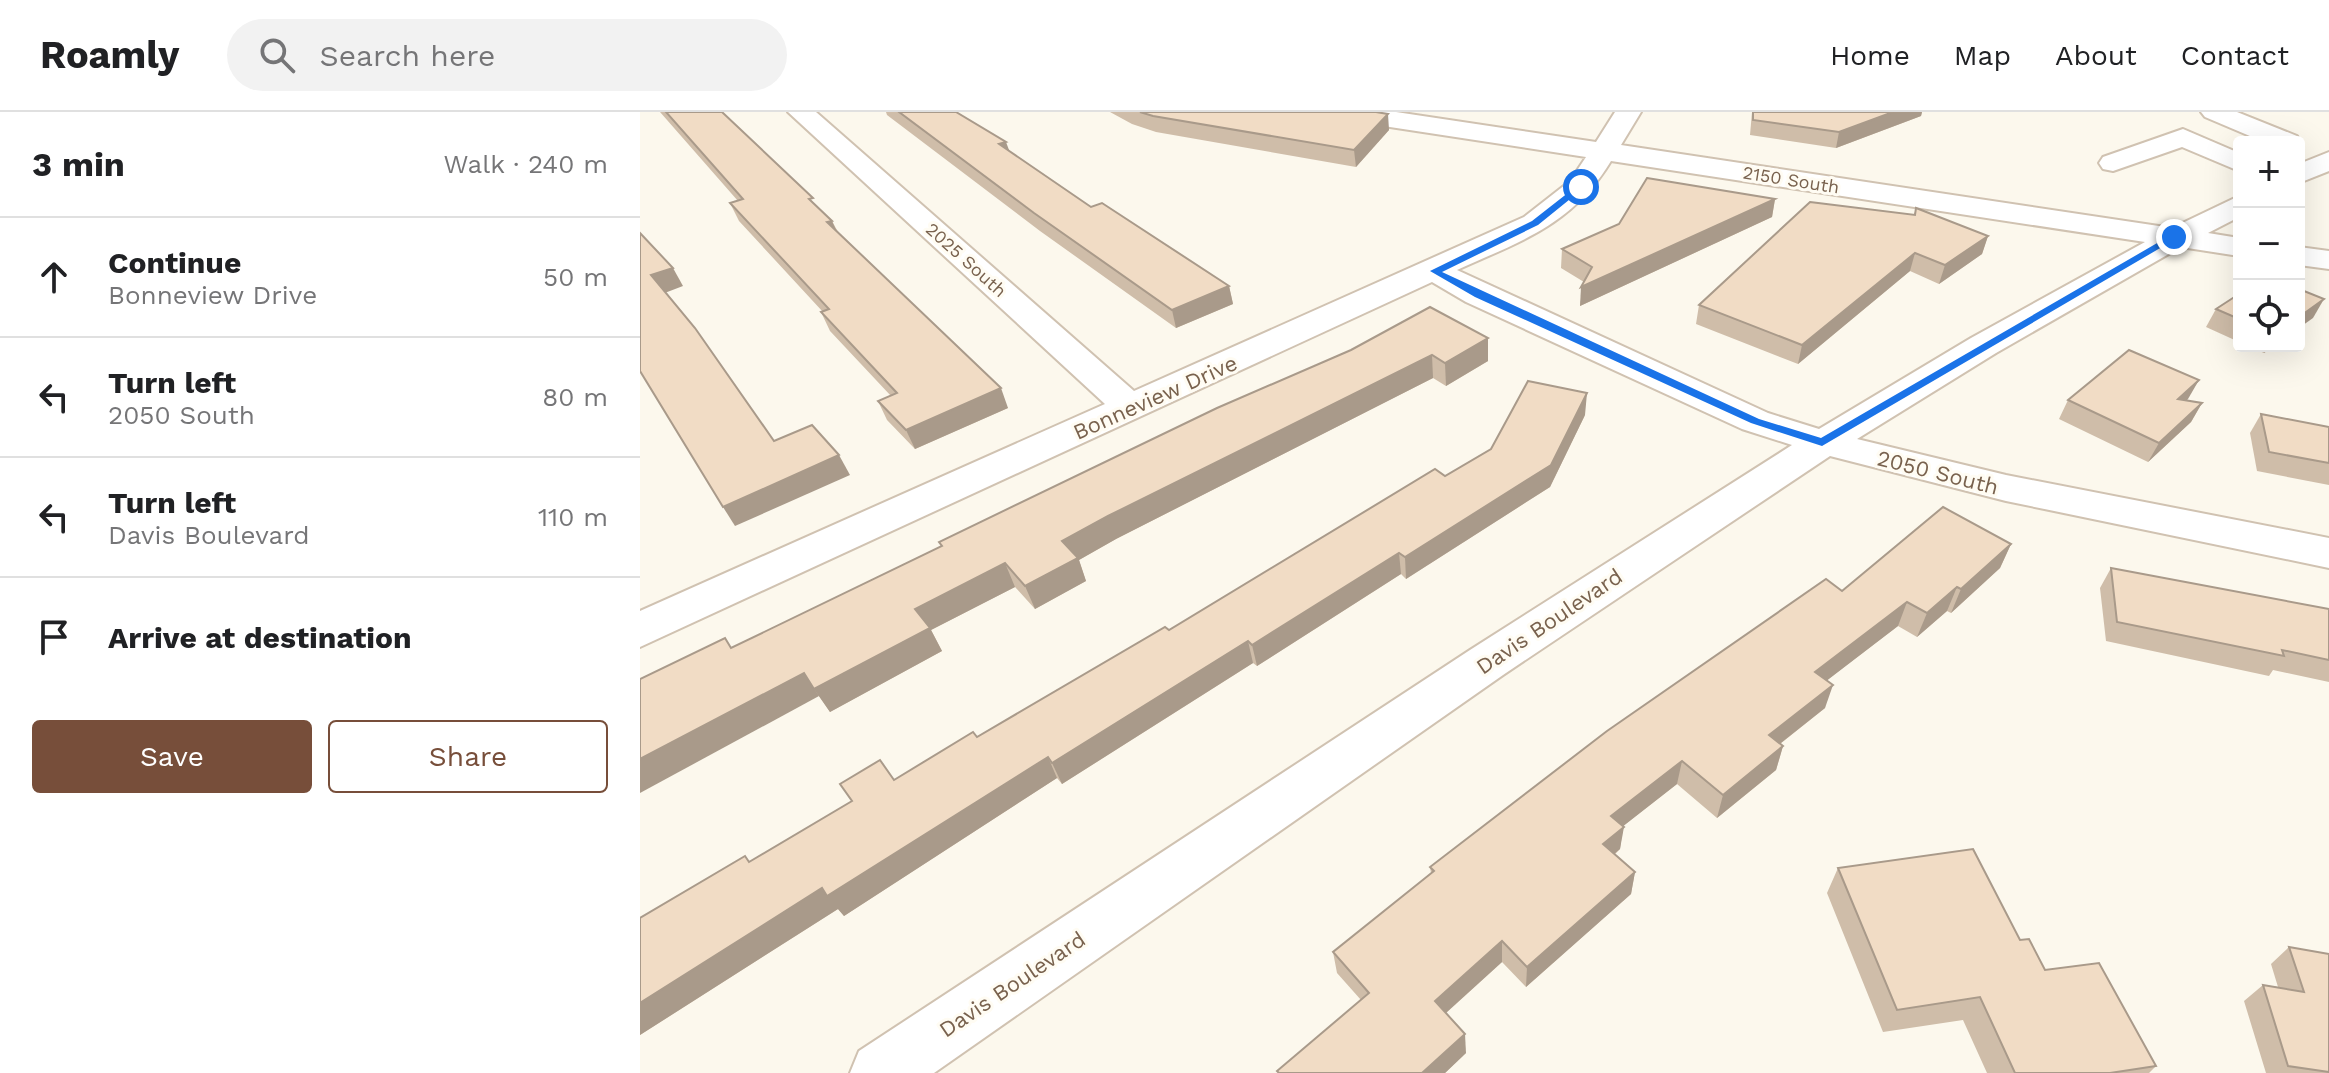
<!DOCTYPE html>
<html lang="en">
<head>
<meta charset="utf-8">
<style>
  :root { --surface:#fff; --page:#f2f2f2; --text:#202124; --muted:#757577; --line:#e0e0e0; --accent:#774e3a }
  body { margin:0; font-family:"Work Sans",sans-serif; background:var(--page); color:var(--text) }
  .controls { position:absolute; right:24px; top:24px; display:grid; overflow:hidden; border-radius:8px; box-shadow:0 8px 32px #0002 }
  .controls button { width:72px; height:72px; display:grid; place-items:center; padding:0; border:0; border-bottom:2px solid var(--line); background:var(--surface); color:var(--text); font:40px sans-serif }
  .stop { position:absolute; width:24px; height:24px; margin:-18px; border:6px solid #1a73e8; border-radius:50%; background:#fff }
  .stop.end { background:#1a73e8; border-color:#fff; box-shadow:0 2px 8px #0008 }
  .list { margin:0; padding:0; list-style:none }
  h2 { display:flex; justify-content:space-between; align-items:center; height:104px; margin:0; padding:0 32px; font-size:34px }
  h2 small { font-size:26px; font-weight:400; color:var(--muted) }
  .list li { display:grid; grid-template-columns:52px 1fr auto; gap:24px; align-items:center; box-sizing:border-box; height:120px; padding:0 32px; border-top:2px solid var(--line) }
  .list b { display:block; font-size:30px; white-space:nowrap }
  .list p { margin:0; font-size:26px; white-space:nowrap; color:var(--muted) }
  .list em { font-size:26px; font-style:normal; color:var(--muted) }
  .actions { display:flex; gap:16px; padding:24px 32px }
  .actions a { flex:1; padding:18px 0; border:2px solid var(--accent); border-radius:8px; text-align:center; font-size:28px; color:var(--accent) }
  .actions .main { background:var(--accent); color:#fff }
  .icon { flex:none; width:44px; height:44px; fill:none; stroke:currentColor; stroke-width:2; stroke-linecap:round; stroke-linejoin:round }
  .map { position:relative; flex:none; width:1689px; height:961px; overflow:hidden }
  header { display:flex; align-items:center; gap:48px; box-sizing:border-box; height:112px; padding:0 40px; background:var(--surface); border-bottom:2px solid var(--line) }
  header strong { font-size:38px }
  nav { display:flex; gap:44px; margin-inline-start:auto; font-size:28px }
  .search { width:560px; height:72px; background:var(--page); display:flex; align-items:center; gap:20px; box-sizing:border-box; padding:0 28px; border-radius:44px; color:var(--muted); font-size:30px }
  main { display:flex }
  aside { flex:1; background:var(--surface) }
  .map>svg:first-child { display:block }
  .lines { fill:none; stroke-linecap:round; stroke-linejoin:round }
  .minor-casing { stroke:#d0c2b1; stroke-width:4 }
  .minor { fill:#fff; fill-rule:evenodd }
  .wall { fill:#cfbda9 }
  .shaded-wall { fill:#a99a8a }
  .building { fill:#f1dcc5; stroke:#a99a8a; stroke-width:2 }
  .route { fill:#1a73e8 }
  .labels { text-anchor:middle; stroke-width:6; stroke-linejoin:round; paint-order:stroke }
  .far-street-label { font-size:18px; fill:#79624e; stroke:#fffcf3 }
  .street-label { font-size:22px; fill:#79624e; stroke:#fffcf3 }
</style>
</head>
<body>
<header>
<strong>Roamly</strong>
<div class="search"><svg class="icon" aria-label="search" viewBox="0 0 24 24"><circle cx="10" cy="10" r="6"/><path d="M15 15l6 6"/></svg>Search here</div>
<nav><a>Home</a><a>Map</a><a>About</a><a>Contact</a></nav>
</header>
<main>
<aside>
<h2>3 min<small>Walk · 240 m</small></h2>
<ul class="list">
<li><svg class="icon" aria-label="ahead" viewBox="0 0 24 24"><path d="M12 20V5M6 11l6-6 6 6"/></svg><div><b>Continue</b><p>Bonneview Drive</p></div><em>50 m</em></li>
<li><svg class="icon" aria-label="left" viewBox="0 0 24 24"><path d="M17 20v-9H6M10 6l-5 5 5 5"/></svg><div><b>Turn left</b><p>2050 South</p></div><em>80 m</em></li>
<li><svg class="icon" aria-label="left" viewBox="0 0 24 24"><path d="M17 20v-9H6M10 6l-5 5 5 5"/></svg><div><b>Turn left</b><p>Davis Boulevard</p></div><em>110 m</em></li>
<li><svg class="icon" aria-label="arrive" viewBox="0 0 24 24"><path d="M6 21V4h12l-3 4 3 4H6"/></svg><div><b>Arrive at destination</b></div></li>
</ul>
<div class="actions"><a class="main">Save</a><a>Share</a></div>
</aside>
<div class="map">
<svg width="1689" height="961" viewBox="0 0 1689 961">
  <rect width="100%" height="100%" fill="#fcf8ed"/>
  <g class="lines">
    <!-- minor casing -->
    <g class="minor-casing">
      <g id="minor">
        <path d="M148 0H176L494 279 884 105 930 69 946 45 704 8 691 0H756L956 30 975 0H1001L981 33 1532 116 1599 84V105L1568 121 1599 126V144L1541 135 1356 241 1217 327 1366 363 1689 426V456L1366 389 1190 344 863 563 294 961H210L219 939 830 538 1152 333 1102 317 826 190 792 170 0 535V499L465 292ZM971 49 1505 130 1331 226 1179 317 1128 301 817 158C883 128 932 113 971 49Z"/>
        <polygon points="1561,0 1597,0 1657,24 1660,30 1624,30 1565,5"/>
        <polygon points="1543,17 1599,41 1599,59 1542,35 1473,59 1463,57 1459,51 1463,45"/>
        <polygon points="1689,40 1689,59 1659,71 1659,52"/>
        <polygon points="1659,135 1689,139 1689,157 1659,153"/>
      </g>
    </g>
    <!-- minor -->
    <use href="#minor" class="minor"/>
  </g>
  <!-- wall -->
  <g class="wall">
    <polygon points="20,0 82,0 192,109 198,120 368,296 275,337 247,308 238,289 251,284 190,219 181,200 183,200 99,109 90,91 98,89"/>
    <polygon points="246,0 316,0 369,39 451,95 589,174 593,192 536,216 400,119 247,3"/>
    <polygon points="470,0 736,0 749,18 716,55 516,20 492,12"/>
    <polygon points="1112,0 1282,0 1281,4 1196,36 1110,23"/>
    <polygon points="1135,87 1132,105 940,194 944,170 921,156 922,137"/>
    <polygon points="1276,96 1348,124 1342,142 1299,172 1270,159 1158,252 1056,212 1059,193 1274,103"/>
    <polygon points="1599,182 1599,230 1566,215 1576,197"/>
    <polygon points="790,195 848,249 806,274 793,266 476,427 439,448 446,469 395,497 375,475 291,518 302,539 190,600 179,584 92,536 301,434 299,430 711,238"/>
    <polygon points="1608,234 1634,234 1624,241"/>
    <polygon points="1559,268 1546,288 1562,291 1551,310 1508,350 1419,307 1428,288"/>
    <polygon points="1621,302 1689,315 1689,373 1617,359 1610,321"/>
    <polygon points="945,303 910,375 766,467 761,462 617,554 613,551 422,672 417,666 204,804 198,797 0,923 0,806 105,744 110,750 254,668 337,625 805,364"/>
    <polygon points="1371,432 1360,456 1311,501 1307,499 1277,525 1258,514 1187,568 1185,596 1140,632 1143,634 1136,658 1077,706 1037,672 983,714 980,737 975,742 995,760 991,782 886,875 862,850 806,901 826,941 805,961 638,961 637,959 721,888 697,861 693,840 791,761 790,755 1202,479"/>
    <polygon points="1471,456 1689,497 1689,570 1633,558 1629,564 1466,529 1460,476"/>
    <polygon points="1198,756 1380,828 1405,858 1516,954 1509,961 1347,961 1323,908 1243,920 1187,781"/>
    <polygon points="1649,835 1689,842 1689,961 1626,961 1604,889 1623,873 1638,875 1631,852"/>
  </g>
  <!-- shaded-wall -->
  <g class="shaded-wall">
    <polygon points="1253,0 1282,0 1281,4 1196,36 1199,20"/>
    <polygon points="748,2 749,18 716,55 714,38"/>
    <polygon points="366,30 372,46 359,32"/>
    <polygon points="1135,87 1132,105 940,194 941,175"/>
    <polygon points="192,109 200,127 187,110"/>
    <polygon points="1348,124 1342,142 1299,172 1305,153"/>
    <polygon points="1275,141 1270,159 1158,252 1162,233"/>
    <polygon points="33,156 43,174 22,182 11,163"/>
    <polygon points="589,174 593,192 536,216 532,198"/>
    <polygon points="1684,187 1673,206 1659,216 1659,205"/>
    <polygon points="848,226 848,249 806,274 805,251"/>
    <polygon points="1628,234 1634,234 1624,241"/>
    <polygon points="792,243 793,266 476,427 439,448 446,469 395,497 385,474 422,429 468,404"/>
    <polygon points="1559,268 1548,287 1528,306 1538,287"/>
    <polygon points="361,276 368,296 275,337 266,318"/>
    <polygon points="947,281 945,303 910,375 766,467 765,445"/>
    <polygon points="1562,291 1551,310 1508,350 1519,331"/>
    <polygon points="199,343 210,363 95,414 83,395"/>
    <polygon points="1371,432 1360,456 1311,501 1321,477"/>
    <polygon points="759,441 761,462 617,554 612,533"/>
    <polygon points="365,451 375,475 291,518 302,539 190,600 174,577 275,497"/>
    <polygon points="1317,475 1307,499 1277,525 1287,501"/>
    <polygon points="1267,490 1258,514 1168,583 1175,560"/>
    <polygon points="608,529 613,551 422,672 412,651"/>
    <polygon points="164,561 179,584 0,681 0,647"/>
    <polygon points="1193,573 1185,596 1122,646 1129,623"/>
    <polygon points="1143,634 1136,658 1077,706 1083,683"/>
    <polygon points="408,645 417,666 204,804 198,797 0,923 0,891 182,776"/>
    <polygon points="1042,649 1037,672 968,726 971,704"/>
    <polygon points="984,715 980,737 960,754 963,732"/>
    <polygon points="995,760 991,782 886,875 887,855"/>
    <polygon points="862,829 862,850 797,909 795,889"/>
    <polygon points="825,922 826,941 805,961 782,961"/>
  </g>
  <!-- building -->
  <g class="building">
    <polygon points="26,0 82,0 173,86 169,87 192,109 187,110 361,276 266,318 238,289 257,281 181,200 189,197 90,91 103,87"/>
    <polygon points="259,0 316,0 366,30 359,32 451,95 462,91 589,174 532,198 394,101"/>
    <polygon points="500,0 736,0 748,2 714,38 513,4"/>
    <polygon points="1113,0 1253,0 1199,20 1113,8"/>
    <polygon points="1007,66 1135,87 941,175 952,155 922,137 979,112"/>
    <polygon points="1170,90 1275,103 1276,96 1348,124 1305,153 1275,141 1162,233 1059,193"/>
    <polygon points="0,121 33,156 11,163 55,216 134,329 172,313 199,343 83,395 0,259"/>
    <polygon points="1659,177 1684,187 1659,205"/>
    <polygon points="1599,182 1599,207 1576,197"/>
    <polygon points="790,195 848,226 805,251 792,243 468,404 422,429 438,446 385,474 365,451 275,497 290,516 174,577 164,561 0,647 0,567 85,526 91,536 302,434 299,430 577,296 711,238"/>
    <polygon points="1489,238 1559,268 1538,287 1562,291 1519,331 1428,288"/>
    <polygon points="888,269 947,281 911,353 765,445 759,441 612,533 608,529 412,651 408,645 187,784 182,776 0,891 0,806 105,744 109,750 212,689 200,672 240,648 254,668 333,620 337,625 525,515 529,518 795,357 805,364 851,337"/>
    <polygon points="1621,302 1689,315 1689,351 1629,340"/>
    <polygon points="1303,395 1371,432 1321,477 1317,475 1287,501 1267,490 1175,560 1193,573 1129,623 1143,634 1083,683 1042,649 971,704 984,715 963,732 995,760 887,855 862,829 795,889 825,922 782,961 639,961 637,959 729,881 693,840 794,759 790,755 967,619 1186,467 1202,479"/>
    <polygon points="1471,456 1689,497 1689,548 1642,538 1644,544 1477,510"/>
    <polygon points="1333,737 1380,828 1389,827 1405,858 1459,851 1516,954 1470,961 1375,961 1340,885 1257,898 1198,756"/>
    <polygon points="1649,835 1689,842 1689,960 1648,954 1623,873 1664,880"/>
  </g>
  <!-- route -->
  <polygon class="route" points="938,73 945,75 898,113 802,160 1119,307 1181,326 1531,123 1539,125 1182,334 1111,311 835,185 790,159 892,109"/>
  <g class="labels">
    <!-- far-street labels -->
    <g class="far-street-label">
      <text transform="translate(1151 68) rotate(9)" y="6">2150 South</text>
      <text transform="translate(326 148) rotate(42)" y="6">2025 South</text>
    </g>
    <!-- street labels -->
    <g class="street-label">
      <text transform="translate(515 285) rotate(-24)" y="8">Bonneview Drive</text>
      <text transform="translate(1298 360) rotate(14)" y="8">2050 South</text>
      <text transform="translate(909 509) rotate(-34)" y="8">Davis Boulevard</text>
      <text transform="translate(372 872) rotate(-34)" y="8">Davis Boulevard</text>
    </g>
  </g>
</svg>
<div class="controls">
<button>+</button>
<button>−</button>
<button><svg class="icon" aria-label="locate" viewBox="0 0 24 24"><circle cx="12" cy="12" r="6"/><path d="M12 2v4M12 18v4M2 12h4M18 12h4"/></svg></button>
</div>
<div class="stop" style="left:941px;top:75px"></div>
<div class="stop end" style="left:1534px;top:125px"></div>
</div>
</main>
</body>
</html>
